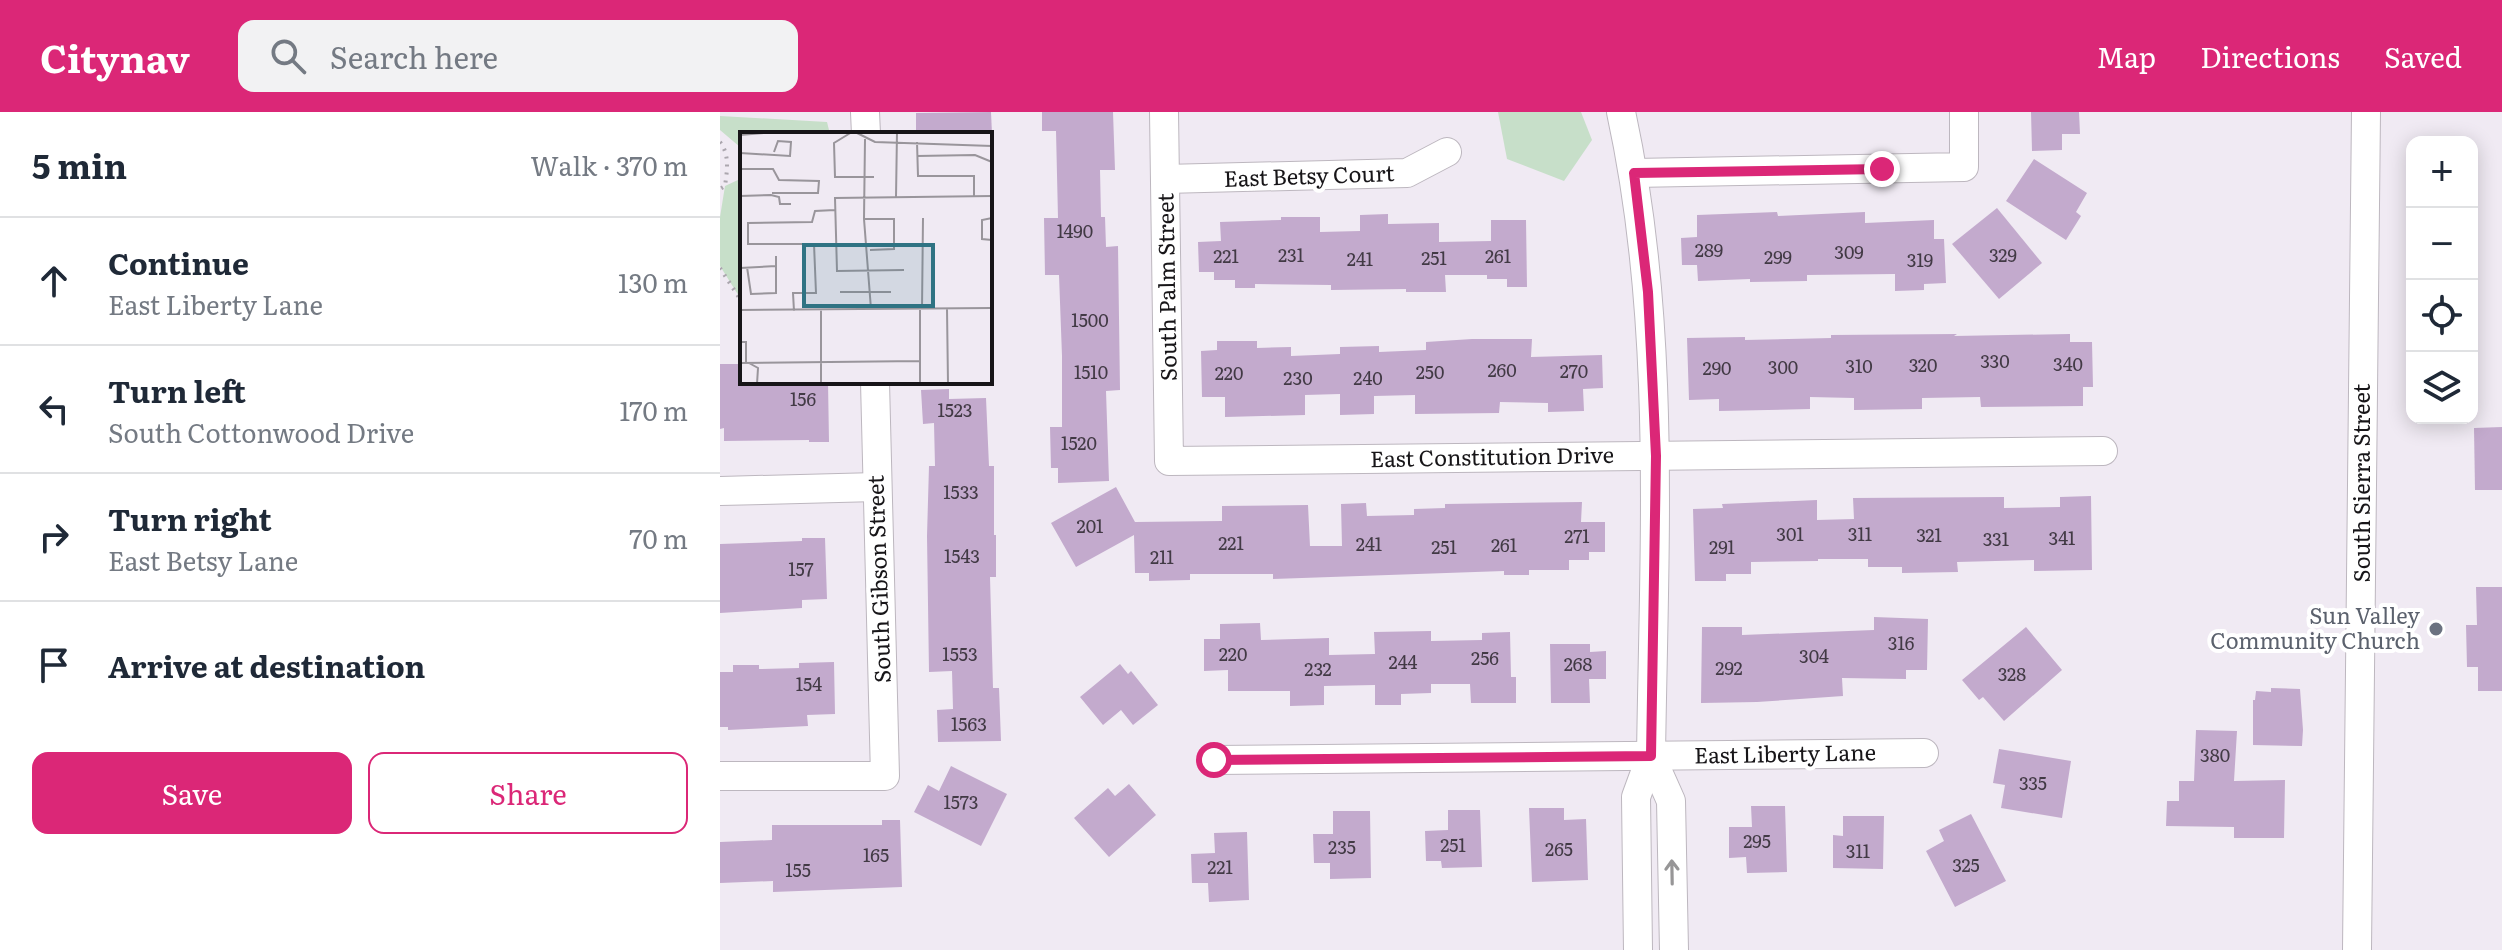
<!DOCTYPE html>
<html lang="en">
<head>
<meta charset="utf-8">
<style>
  :root { --surface:#fff; --page:#f2f2f3; --text:#1f2937; --muted:#747a83; --line:#e0e1e3; --accent:#db2777 }
  body { margin:0; font-family:Literata,serif; background:var(--page); color:var(--text) }
  .controls { position:absolute; right:24px; top:24px; display:grid; overflow:hidden; border-radius:16px; box-shadow:0 4px 20px #0003 }
  .controls button { width:72px; height:72px; display:grid; place-items:center; padding:0; border:0; border-bottom:2px solid var(--line); background:var(--surface); color:var(--text); font:40px sans-serif }
  .stop { position:absolute; width:24px; height:24px; margin:-18px; border:6px solid #db2777; border-radius:50%; background:#fff }
  .stop.end { background:#db2777; border-color:#fff; box-shadow:0 2px 8px #0008 }
  .list { margin:0; padding:0; list-style:none }
  h2 { display:flex; justify-content:space-between; align-items:center; height:104px; margin:0; padding:0 32px; font-size:34px }
  h2 small { font-size:26px; font-weight:400; color:var(--muted) }
  .list li { display:grid; grid-template-columns:52px 1fr auto; gap:24px; align-items:center; box-sizing:border-box; height:128px; padding:0 32px; border-top:2px solid var(--line) }
  .list b { display:block; font-size:30px; white-space:nowrap }
  .list p { margin:0; font-size:26px; white-space:nowrap; color:var(--muted) }
  .list em { font-size:26px; font-style:normal; color:var(--muted) }
  .actions { display:flex; gap:16px; padding:24px 32px }
  .actions a { flex:1; padding:18px 0; border:2px solid var(--accent); border-radius:16px; text-align:center; font-size:28px; color:var(--accent) }
  .actions .main { background:var(--accent); color:#fff }
  .icon { flex:none; width:44px; height:44px; fill:none; stroke:currentColor; stroke-width:2; stroke-linecap:round; stroke-linejoin:round }
  .map { position:relative; flex:none; width:1782px; height:838px; overflow:hidden }
  header { display:flex; align-items:center; gap:48px; box-sizing:border-box; height:112px; padding:0 40px; background:var(--accent); color:#fff }
  header strong { font-size:38px }
  nav { display:flex; gap:44px; margin-inline-start:auto; font-size:28px }
  .search { width:560px; height:72px; background:var(--page); display:flex; align-items:center; gap:20px; box-sizing:border-box; padding:0 28px; border-radius:16px; color:var(--muted); font-size:30px }
  main { display:flex }
  aside { flex:1; background:var(--surface) }
  .map>svg:first-child { display:block }
  .green { fill:#c7dfc9 }
  .building { fill:#c3aacd }
  .lines { fill:none; stroke-linecap:round; stroke-linejoin:round }
  .minor-casing { stroke:#bdb7bf; stroke-width:30 }
  .path { stroke:#aba6ae; stroke-width:4; stroke-dasharray:2 6; stroke-linecap:butt }
  .minor { stroke:#fff; stroke-width:28 }
  .oneway { stroke:#979697 }
  .route { stroke:#db2777; stroke-width:10 }
  .worship-dot { fill:#6b7280; stroke:#fff; stroke-width:3 }
  .labels { text-anchor:middle; stroke-width:8; stroke-linejoin:round; paint-order:stroke }
  .number-label { font-size:18px; fill:#423a45 }
  .street-label { font-size:22px; fill:#171518; stroke:#fff }
  .worship-label { font-size:22px; fill:#5b616d; stroke:#fff; text-anchor:end }
  .inset-road { fill:none; stroke:#99959b; stroke-width:2 }
  .view { fill:#2f7383; fill-opacity:0.15; stroke:#2f7383; stroke-width:4 }
  .inset-edge { fill:none; stroke:#171518; stroke-width:4 }
</style>
</head>
<body>
<header>
<strong>Citynav</strong>
<div class="search"><svg class="icon" aria-label="search" viewBox="0 0 24 24"><circle cx="10" cy="10" r="6"/><path d="M15 15l6 6"/></svg>Search here</div>
<nav><a>Map</a><a>Directions</a><a>Saved</a></nav>
</header>
<main>
<aside>
<h2>5 min<small>Walk · 370 m</small></h2>
<ul class="list">
<li><svg class="icon" aria-label="ahead" viewBox="0 0 24 24"><path d="M12 20V5M6 11l6-6 6 6"/></svg><div><b>Continue</b><p>East Liberty Lane</p></div><em>130 m</em></li>
<li><svg class="icon" aria-label="left" viewBox="0 0 24 24"><path d="M17 20v-9H6M10 6l-5 5 5 5"/></svg><div><b>Turn left</b><p>South Cottonwood Drive</p></div><em>170 m</em></li>
<li><svg class="icon" aria-label="right" viewBox="0 0 24 24"><path d="M7 20v-9h11M14 6l5 5-5 5"/></svg><div><b>Turn right</b><p>East Betsy Lane</p></div><em>70 m</em></li>
<li><svg class="icon" aria-label="arrive" viewBox="0 0 24 24"><path d="M6 21V4h12l-3 4 3 4H6"/></svg><div><b>Arrive at destination</b></div></li>
</ul>
<div class="actions"><a class="main">Save</a><a>Share</a></div>
</aside>
<div class="map">
<svg width="1782" height="838" viewBox="0 0 1782 838">
  <rect width="100%" height="100%" fill="#f0eaf3"/>
  <!-- green -->
  <g class="green">
    <polygon points="778,0 861,0 872,28 844,69 787,47"/>
    <polygon points="0,4 107,10 110,22 22,22 22,189 0,154 0,105 5,74 20,67 20,35 0,18"/>
  </g>
  <!-- building -->
  <g class="building">
    <polygon points="271,0 272,22 196,22 196,1"/>
    <polygon points="322,0 393,0 395,58 380,58 381,105 385,105 386,135 398,134 400,278 386,279 389,369 338,371 338,356 331,356 330,315 342,315 342,244 339,163 325,163 324,106 338,106 336,19 322,19"/>
    <polygon points="1311,0 1359,0 1360,22 1342,22 1342,38 1312,39"/>
    <polygon points="1314,47 1367,81 1356,100 1361,104 1346,128 1286,89"/>
    <polygon points="1277,96 1322,151 1279,187 1232,132"/>
    <polygon points="1057,100 1058,104 1145,100 1145,111 1214,108 1214,127 1224,127 1226,171 1204,172 1204,178 1175,179 1175,162 1087,163 1087,169 1030,170 1030,167 978,169 977,153 962,153 961,126 977,125 977,103"/>
    <polygon points="668,102 668,112 719,111 719,130 771,129 771,108 806,108 807,175 787,175 787,167 767,167 767,163 725,163 726,180 686,180 686,177 611,178 611,173 535,172 535,176 515,176 515,168 494,168 494,160 479,160 478,130 501,129 500,110 561,108 561,105 600,105 600,120 640,119 640,103"/>
    <polygon points="1237,222 1234,224 1350,222 1350,230 1372,230 1373,275 1363,275 1363,294 1261,295 1260,285 1202,286 1202,297 1134,298 1134,286 1090,285 1090,297 999,299 999,287 969,288 967,226 1025,225 1025,228 1111,226 1111,223"/>
    <polygon points="752,227 812,227 811,245 882,243 883,276 863,277 864,299 828,300 828,291 780,290 779,301 695,302 695,283 654,284 654,302 620,303 620,282 585,283 585,303 505,305 505,285 482,285 481,239 497,238 497,229 537,229 537,236 571,235 571,244 620,242 620,235 659,234 659,240 706,238 706,230"/>
    <polygon points="0,252 22,252 22,270 108,270 109,330 89,330 89,328 4,329 4,316 0,317"/>
    <polygon points="229,277 229,287 266,286 269,354 274,354 274,423 276,423 276,465 270,465 273,576 279,576 281,629 218,630 217,598 233,597 232,559 209,560 207,424 209,354 215,354 214,311 203,312 201,278"/>
    <polygon points="1782,315 1782,378 1755,378 1754,316"/>
    <polygon points="396,375 415,410 502,409 502,394 588,393 590,434 622,434 621,392 646,391 647,404 694,403 694,397 725,396 725,392 862,390 861,410 885,410 885,440 869,440 869,448 849,448 849,458 809,458 809,463 784,463 784,459 553,467 553,462 470,462 470,468 429,469 429,461 415,461 414,423 356,455 331,411"/>
    <polygon points="1371,384 1372,458 1314,459 1314,448 1237,450 1238,460 1182,461 1182,455 1148,455 1148,447 1098,447 1098,449 1031,450 1031,462 1006,462 1006,469 975,469 973,397 1003,396 1002,392 1097,388 1097,408 1134,407 1133,386 1284,385 1284,396 1340,395 1340,385"/>
    <polygon points="82,426 105,426 107,487 82,488 82,496 0,501 0,432 82,429"/>
    <polygon points="1756,475 1782,475 1782,579 1758,579 1758,555 1747,555 1746,513 1757,513"/>
    <polygon points="1154,505 1208,507 1207,558 1186,558 1186,567 1122,566 1123,584 1037,590 981,591 982,515 1022,515 1022,523 1154,518"/>
    <polygon points="540,511 541,528 609,526 609,543 655,542 654,520 711,519 711,529 762,528 762,521 790,520 791,565 796,565 796,591 751,591 750,572 711,572 711,581 681,582 681,593 655,593 655,573 604,574 604,593 570,594 570,579 508,579 508,558 484,559 484,527 500,527 500,512"/>
    <polygon points="1306,515 1342,558 1284,609 1263,585 1259,588 1242,568"/>
    <polygon points="830,532 870,532 870,540 886,539 886,567 869,567 870,591 831,591"/>
    <polygon points="114,550 115,602 87,603 88,614 8,618 8,615 0,615 0,560 13,560 13,553 39,553 39,557 79,556 79,551"/>
    <polygon points="400,552 408,562 411,559 438,593 413,613 401,598 383,613 360,585"/>
    <polygon points="1551,576 1580,577 1583,618 1582,634 1533,633 1533,588 1535,588 1536,579 1551,580"/>
    <polygon points="1476,618 1517,619 1514,669 1565,668 1564,726 1514,726 1514,715 1446,714 1447,689 1459,689 1459,669 1474,669"/>
    <polygon points="1279,637 1351,649 1342,706 1281,696 1285,673 1273,671"/>
    <polygon points="231,654 287,682 261,734 194,700 208,673 219,679"/>
    <polygon points="409,672 436,703 389,745 354,706 388,676 395,684"/>
    <polygon points="1031,694 1065,694 1067,760 1027,761 1026,745 1009,746 1009,715 1032,715"/>
    <polygon points="809,696 844,696 844,708 866,707 868,768 812,770"/>
    <polygon points="728,698 760,698 762,755 722,756 721,749 706,749 705,719 728,718"/>
    <polygon points="613,699 650,699 651,766 610,767 610,751 594,751 593,722 613,722"/>
    <polygon points="1251,702 1286,769 1235,795 1206,739 1224,729 1219,718"/>
    <polygon points="1123,704 1164,704 1163,757 1113,756 1113,723 1123,724"/>
    <polygon points="162,708 180,708 182,775 53,780 53,769 0,771 0,730 52,728 52,713 162,713"/>
    <polygon points="527,720 529,788 489,790 488,771 472,771 471,742 495,741 494,721"/>
  </g>
  <g class="lines">
    <!-- minor casing -->
    <g class="minor-casing">
      <g id="minor">
        <polyline points="145,0 146,22"/>
        <polyline points="444,0 449,349 1383,339"/>
        <path d="M901 0C947 211 934 429 931 644L916 685 918 838"/>
        <polyline points="914,61 1244,55 1244,0"/>
        <polyline points="445,67 687,61 727,40"/>
        <polyline points="0,379 157,375"/>
        <polyline points="931,644 951,689 954,838"/>
        <polyline points="494,648 1204,641"/>
        <polyline points="0,664 165,664 155,270"/>
        <polyline points="1637,838 1646,0"/>
      </g>
    </g>
    <!-- path -->
    <g class="path">
      <path d="M0 30C10 43 7 59 5 74L0 77"/>
      <polyline points="0,156 22,190"/>
    </g>
    <!-- minor -->
    <use href="#minor" class="minor"/>
  </g>
  <!-- one-way arrows -->
  <defs><path id="oneway-shaft" d="M-6 0H5M1.5-3L5.5 0L1.5 3" fill="none" stroke-width="1.6" stroke-linecap="round" stroke-linejoin="round" transform="scale(2)"/></defs>
  <use class="oneway" href="#oneway-shaft" transform="translate(952 760) rotate(-91)"/>
  <g class="lines">
    <!-- route -->
    <polyline class="route" points="494,648 931,644 936,344 928,180 914,61 1162,57"/>
  </g>
  <!-- markers -->
  <circle class="worship-dot" cx="1716" cy="517" r="8"/>
  <g class="labels">
    <!-- number labels -->
    <g class="number-label">
      <text x="355" y="126">1490</text>
      <text x="989" y="145">289</text>
      <text x="1129" y="147">309</text>
      <text x="571" y="150">231</text>
      <text x="1283" y="150">329</text>
      <text x="506" y="151">221</text>
      <text x="778" y="151">261</text>
      <text x="1058" y="152">299</text>
      <text x="714" y="153">251</text>
      <text x="640" y="154">241</text>
      <text x="1200" y="155">319</text>
      <text x="370" y="215">1500</text>
      <text x="1275" y="256">330</text>
      <text x="1348" y="259">340</text>
      <text x="1203" y="260">320</text>
      <text x="1139" y="261">310</text>
      <text x="1063" y="262">300</text>
      <text x="997" y="263">290</text>
      <text x="782" y="265">260</text>
      <text x="854" y="266">270</text>
      <text x="371" y="267">1510</text>
      <text x="710" y="267">250</text>
      <text x="509" y="268">220</text>
      <text x="578" y="273">230</text>
      <text x="648" y="273">240</text>
      <text x="83" y="294">156</text>
      <text x="235" y="305">1523</text>
      <text x="359" y="338">1520</text>
      <text x="241" y="387">1533</text>
      <text x="370" y="421">201</text>
      <text x="1070" y="429">301</text>
      <text x="1140" y="429">311</text>
      <text x="1209" y="430">321</text>
      <text x="857" y="431">271</text>
      <text x="1342" y="433">341</text>
      <text x="1276" y="434">331</text>
      <text x="511" y="438">221</text>
      <text x="649" y="439">241</text>
      <text x="784" y="440">261</text>
      <text x="724" y="442">251</text>
      <text x="1002" y="442">291</text>
      <text x="242" y="451">1543</text>
      <text x="442" y="452">211</text>
      <text x="81" y="464">157</text>
      <text x="1181" y="538">316</text>
      <text x="240" y="549">1553</text>
      <text x="513" y="549">220</text>
      <text x="1094" y="551">304</text>
      <text x="765" y="553">256</text>
      <text x="683" y="557">244</text>
      <text x="858" y="559">268</text>
      <text x="1009" y="563">292</text>
      <text x="598" y="564">232</text>
      <text x="1292" y="569">328</text>
      <text x="89" y="579">154</text>
      <text x="249" y="619">1563</text>
      <text x="1495" y="650">380</text>
      <text x="1313" y="678">335</text>
      <text x="241" y="697">1573</text>
      <text x="1037" y="736">295</text>
      <text x="733" y="740">251</text>
      <text x="622" y="742">235</text>
      <text x="839" y="744">265</text>
      <text x="1138" y="746">311</text>
      <text x="156" y="750">165</text>
      <text x="1246" y="760">325</text>
      <text x="500" y="762">221</text>
      <text x="78" y="765">155</text>
    </g>
    <!-- street labels -->
    <g class="street-label">
      <text transform="translate(589 64) rotate(-2)" y="8">East Betsy Court</text>
      <text transform="translate(447 175) rotate(-91)" y="8">South Palm Street</text>
      <text transform="translate(772 345) rotate(-1)" y="8">East Constitution Drive</text>
      <text transform="translate(1642 371) rotate(-90)" y="8">South Sierra Street</text>
      <text transform="translate(159 467) rotate(-92)" y="8">South Gibson Street</text>
      <text transform="translate(1065 642) rotate(-1)" y="8">East Liberty Lane</text>
    </g>
    <!-- worship labels -->
    <g class="worship-label">
      <text x="1700" y="512">Sun Valley<tspan x="1700" dy="25">Community Church</tspan></text>
    </g>
  </g>
  <!-- overview -->
  <g transform="translate(20 20)">
    <rect width="252" height="252" fill="#f0eaf3"/>
    <path class="inset-road" d="M45 0H75M112 0 94 11 95 45H134M115 0 135 10 252 14M0 3 35 0M125 7 124 87 131 177M177 10 178 44H234V65M0 21 50 24 51 10 38 9 34 20M177 24 235 23 252 30M0 37H33L39 48 79 49 78 61H32M0 64 31 63 39 65 40 72H51M156 65 157 0M252 86 242 88V107L252 108M124 87H154V117L130 118M7 135 11 162 36 161V124M0 136 36 134M164 138 97 139 95 66 252 64M100 160H151M180 177V252M182 177 183 86M207 177 208 252M0 178 252 176M81 178V252M54 179 53 161H76L74 112H8V91L72 90 75 79 95 78M0 210H6V231M0 231 180 229M9 231 18 236 17 252"/>
    <path class="view" d="M64 113H193V174H64Z"/>
    <rect width="252" height="252" class="inset-edge"/>
  </g>
</svg>
<div class="controls">
<button>+</button>
<button>−</button>
<button><svg class="icon" aria-label="locate" viewBox="0 0 24 24"><circle cx="12" cy="12" r="6"/><path d="M12 2v4M12 18v4M2 12h4M18 12h4"/></svg></button>
<button><svg class="icon" aria-label="layers" viewBox="0 0 24 24"><path d="M12 4l9 5-9 5-9-5zM3 14l9 5 9-5"/></svg></button>
</div>
<div class="stop" style="left:494px;top:648px"></div>
<div class="stop end" style="left:1162px;top:57px"></div>
</div>
</main>
</body>
</html>
